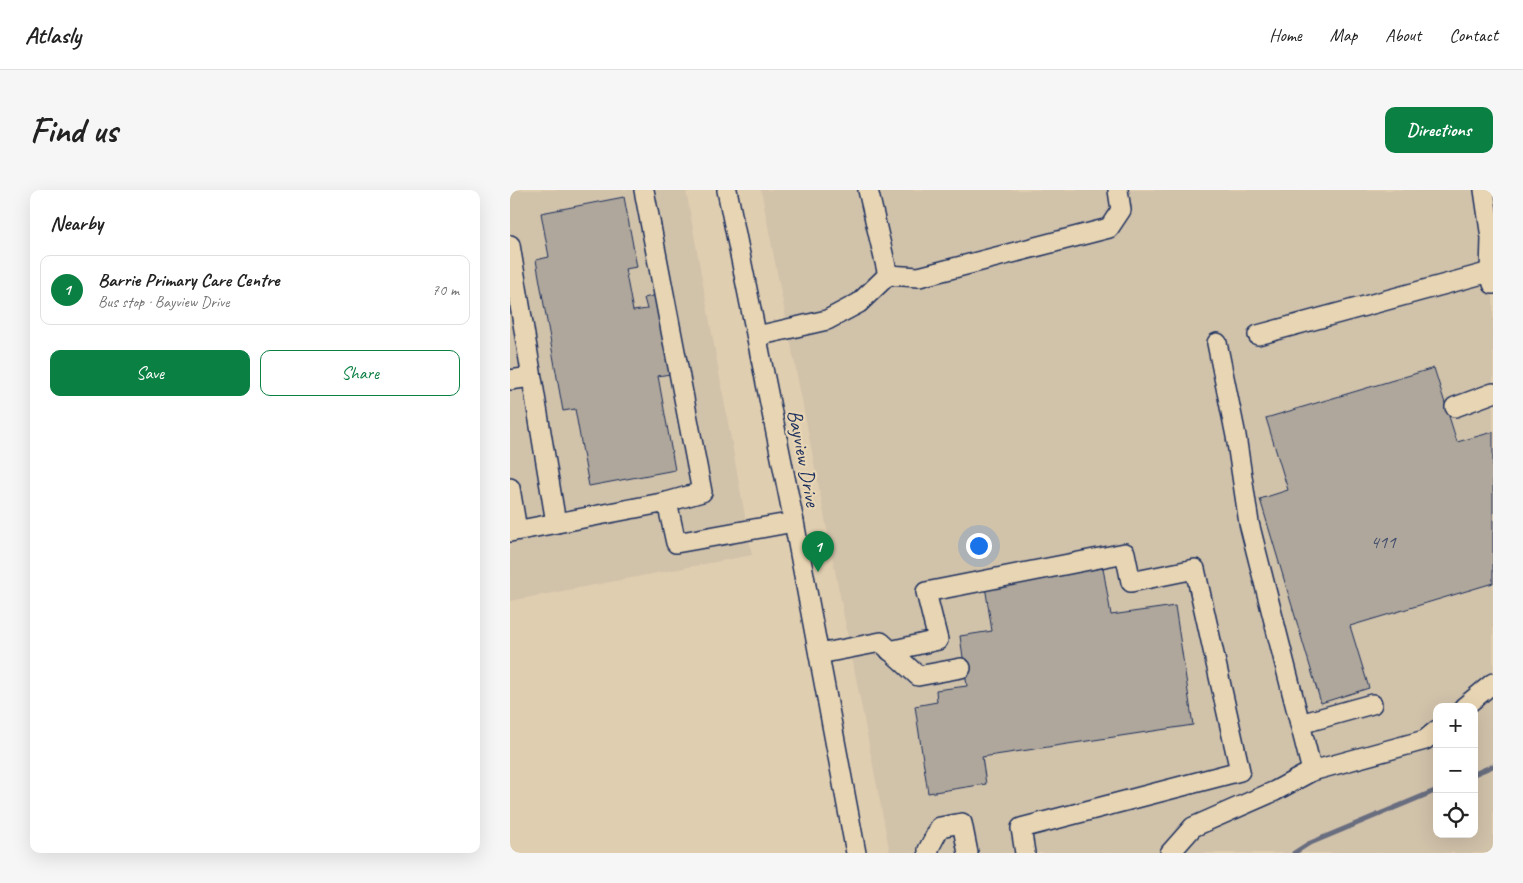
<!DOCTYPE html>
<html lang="en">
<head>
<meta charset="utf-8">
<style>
  :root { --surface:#fff; --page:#f6f6f6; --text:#222; --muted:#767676; --line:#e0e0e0; --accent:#0b8043 }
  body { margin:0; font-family:Caveat,sans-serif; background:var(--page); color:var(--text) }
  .controls { position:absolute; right:15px; bottom:15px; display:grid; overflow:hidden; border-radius:10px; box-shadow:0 5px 20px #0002 }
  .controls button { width:45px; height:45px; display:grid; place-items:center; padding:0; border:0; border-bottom:1px solid var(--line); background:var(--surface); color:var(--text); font:25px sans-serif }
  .you { position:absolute; left:468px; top:355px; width:18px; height:18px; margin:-12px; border:4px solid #fff; border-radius:50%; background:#1a73e8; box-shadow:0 0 0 8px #1a73e833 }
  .badge { display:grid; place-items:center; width:32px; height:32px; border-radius:50%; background:var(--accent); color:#fff; font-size:16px; font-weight:700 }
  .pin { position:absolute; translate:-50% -41px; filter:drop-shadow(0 1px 2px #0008) }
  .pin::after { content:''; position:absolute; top:26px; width:18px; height:15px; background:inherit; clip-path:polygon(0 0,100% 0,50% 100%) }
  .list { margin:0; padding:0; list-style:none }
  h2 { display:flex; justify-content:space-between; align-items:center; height:65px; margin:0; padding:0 20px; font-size:21px }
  h2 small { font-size:16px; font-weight:400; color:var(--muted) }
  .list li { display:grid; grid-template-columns:32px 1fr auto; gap:15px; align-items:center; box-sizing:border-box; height:70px; margin:0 10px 10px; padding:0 10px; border:1px solid var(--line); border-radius:10px }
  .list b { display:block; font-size:19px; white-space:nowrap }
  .list p { margin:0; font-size:16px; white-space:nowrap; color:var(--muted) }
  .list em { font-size:16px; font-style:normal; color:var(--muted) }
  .actions { display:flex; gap:10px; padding:15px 20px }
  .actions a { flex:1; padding:11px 0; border:1px solid var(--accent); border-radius:10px; text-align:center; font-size:18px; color:var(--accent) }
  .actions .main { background:var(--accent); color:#fff }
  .icon { flex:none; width:28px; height:28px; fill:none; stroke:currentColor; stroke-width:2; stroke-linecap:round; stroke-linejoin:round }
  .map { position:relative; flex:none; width:983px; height:663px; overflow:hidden; border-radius:10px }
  header { display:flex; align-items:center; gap:30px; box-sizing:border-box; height:70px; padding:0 25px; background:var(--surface); border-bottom:1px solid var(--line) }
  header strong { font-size:24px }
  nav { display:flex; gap:28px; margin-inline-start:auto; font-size:18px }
  .intro { display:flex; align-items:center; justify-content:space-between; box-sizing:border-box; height:120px; padding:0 30px }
  h1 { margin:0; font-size:35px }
  .button { padding:12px 22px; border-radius:10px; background:var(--accent); color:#fff; font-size:18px; font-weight:700 }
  main { display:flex; gap:30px; padding:0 30px }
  aside { flex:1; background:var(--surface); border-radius:10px; box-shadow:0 5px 20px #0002 }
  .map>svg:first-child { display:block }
  .built { fill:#d1c2aa; fill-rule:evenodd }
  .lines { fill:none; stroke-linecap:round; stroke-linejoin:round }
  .stream { stroke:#686d7f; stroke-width:5 }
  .building { fill:#afa79b; stroke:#1b2f5e }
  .minor-casing { stroke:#1b2f5e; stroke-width:22 }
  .minor { stroke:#e8d5b3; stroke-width:19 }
  .labels { text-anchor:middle; stroke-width:4.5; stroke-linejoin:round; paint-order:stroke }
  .number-label { font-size:19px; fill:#404d6d }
  .street-label { font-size:21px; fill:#1b2f5e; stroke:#e8d5b3 }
</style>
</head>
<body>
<header>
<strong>Atlasly</strong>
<nav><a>Home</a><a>Map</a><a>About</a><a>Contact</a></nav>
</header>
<div class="intro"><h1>Find us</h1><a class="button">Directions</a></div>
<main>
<aside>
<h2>Nearby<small></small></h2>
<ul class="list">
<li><span class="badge">1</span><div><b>Barrie Primary Care Centre</b><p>Bus stop · Bayview Drive</p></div><em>70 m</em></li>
</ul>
<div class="actions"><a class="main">Save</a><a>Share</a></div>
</aside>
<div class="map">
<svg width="983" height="663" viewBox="0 0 983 663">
  <rect width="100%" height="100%" fill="#e0ceb0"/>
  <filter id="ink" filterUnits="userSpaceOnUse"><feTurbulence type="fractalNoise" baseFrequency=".02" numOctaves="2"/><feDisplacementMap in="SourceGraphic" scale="10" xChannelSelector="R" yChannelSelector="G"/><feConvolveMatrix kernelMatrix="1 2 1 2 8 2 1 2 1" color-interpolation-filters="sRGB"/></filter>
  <g filter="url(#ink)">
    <!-- built -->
    <g class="built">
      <polygon points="0,0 176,0 242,365 0,411"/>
      <path d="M251 0H983V663H380ZM927 517H964V644H927Z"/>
    </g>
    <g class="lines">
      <!-- stream -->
      <g class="stream">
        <polyline points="964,584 983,576"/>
        <polyline points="784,663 798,654 927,600"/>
      </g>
    </g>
    <!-- building -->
    <g class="building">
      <polygon points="114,7 127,77 115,79 123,121 137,119 134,108 151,104 166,183 148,186 165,280 79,296 65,219 53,221 26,70 39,67 31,23"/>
      <polygon points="924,178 947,252 983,242 983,393 840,436 859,498 811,513 750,309 778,300 756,228"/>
      <polygon points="593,378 601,425 665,416 683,535 472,567 476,594 418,603 405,516 427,512 426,500 457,496 450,446 482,441 475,396"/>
    </g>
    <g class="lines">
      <!-- minor casing -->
      <g class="minor-casing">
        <g id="minor">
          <polyline points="134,0 192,302 157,312"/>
          <polyline points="217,0 284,332 346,663"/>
          <polyline points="358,0 378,85 409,87 599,38 611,20 608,0"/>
          <polyline points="974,0 981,48 980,82"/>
          <polyline points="0,55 46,333"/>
          <polyline points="748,145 980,82 983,94"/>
          <polyline points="247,146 317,130 349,113 378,85"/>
          <polyline points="707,153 726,246 739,333 802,581"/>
          <polyline points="0,190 21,187"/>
          <polyline points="945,217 983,203"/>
          <polyline points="0,298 7,340"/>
          <polyline points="0,342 157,312 166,353 284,332"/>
          <polyline points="380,461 428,450 416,402 615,363 621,392 685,379 730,581 511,638 515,663"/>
          <polyline points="309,464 371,452 408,486 451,478"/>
          <polyline points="954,517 983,493"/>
          <polyline points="790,534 862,514"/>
          <polyline points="419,663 418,660 430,637 452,633 458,663"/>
          <polyline points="660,663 683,637 765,601 802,581 915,550 927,540"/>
        </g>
      </g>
      <!-- minor -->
      <use href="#minor" class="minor"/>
    </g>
  </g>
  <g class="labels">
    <!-- number labels -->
    <g class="number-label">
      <text x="873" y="358">411</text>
    </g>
    <!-- street labels -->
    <g class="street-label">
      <text transform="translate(294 268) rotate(79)" y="7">Bayview Drive</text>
    </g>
  </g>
</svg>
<div class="controls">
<button>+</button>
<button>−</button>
<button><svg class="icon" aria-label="locate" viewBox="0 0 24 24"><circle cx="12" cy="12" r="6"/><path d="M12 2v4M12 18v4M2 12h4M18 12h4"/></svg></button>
</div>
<div class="you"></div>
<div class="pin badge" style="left:308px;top:382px">1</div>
</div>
</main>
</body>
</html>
